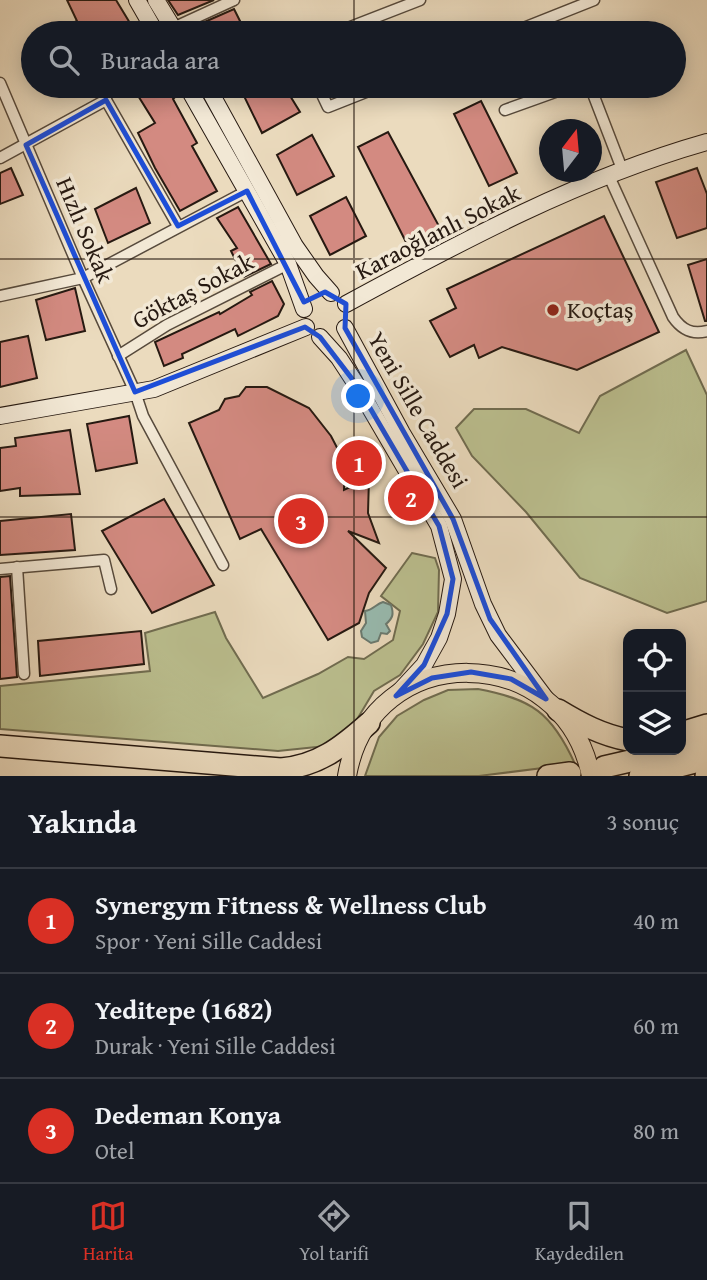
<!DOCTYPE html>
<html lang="tr">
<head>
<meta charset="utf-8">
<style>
  :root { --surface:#171b24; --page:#20242c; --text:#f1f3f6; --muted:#9ea1a6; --line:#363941; --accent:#d93025 }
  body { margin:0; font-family:"Gentium Book Plus",serif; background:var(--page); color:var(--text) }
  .controls { position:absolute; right:21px; bottom:21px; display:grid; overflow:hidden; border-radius:14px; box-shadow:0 4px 18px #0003 }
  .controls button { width:63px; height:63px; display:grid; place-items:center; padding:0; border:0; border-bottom:2px solid var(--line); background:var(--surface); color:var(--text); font:35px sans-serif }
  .compass { position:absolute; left:539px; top:119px; width:63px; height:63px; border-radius:50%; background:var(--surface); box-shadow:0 4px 18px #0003; rotate:16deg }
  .you { position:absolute; left:359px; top:397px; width:24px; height:24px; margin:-18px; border:5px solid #fff; border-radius:50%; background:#1a73e8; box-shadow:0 0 0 10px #1a73e833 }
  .badge { display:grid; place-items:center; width:46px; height:46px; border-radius:50%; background:var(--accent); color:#fff; font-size:23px; font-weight:700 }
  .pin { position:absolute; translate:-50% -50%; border:4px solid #fff; box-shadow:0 2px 7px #0006 }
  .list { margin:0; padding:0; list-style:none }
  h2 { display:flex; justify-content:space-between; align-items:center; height:91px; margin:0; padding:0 28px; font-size:30px }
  h2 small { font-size:23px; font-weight:400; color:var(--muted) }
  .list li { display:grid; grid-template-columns:46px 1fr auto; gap:21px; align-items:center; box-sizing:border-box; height:105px; padding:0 28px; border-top:2px solid var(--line) }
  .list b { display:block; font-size:26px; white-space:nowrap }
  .list p { margin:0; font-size:23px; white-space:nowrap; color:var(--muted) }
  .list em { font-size:23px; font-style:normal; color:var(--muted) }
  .icon { flex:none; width:38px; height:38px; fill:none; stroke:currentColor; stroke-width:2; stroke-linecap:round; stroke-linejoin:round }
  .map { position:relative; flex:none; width:707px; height:776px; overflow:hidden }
  .search { position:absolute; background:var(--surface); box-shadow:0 4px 18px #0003; left:21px; right:21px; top:21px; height:77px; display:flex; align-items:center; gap:18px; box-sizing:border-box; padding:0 24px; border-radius:38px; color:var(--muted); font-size:26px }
  .sheet { height:406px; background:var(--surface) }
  nav { display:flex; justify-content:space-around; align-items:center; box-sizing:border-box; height:98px; border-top:2px solid var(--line); background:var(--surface); font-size:19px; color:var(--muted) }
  nav a { display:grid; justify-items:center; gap:4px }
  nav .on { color:var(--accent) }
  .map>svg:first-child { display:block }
  .green { fill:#bbbf8f; stroke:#706c50; stroke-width:2 }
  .water { fill:#98bbb0; stroke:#6a7a70; stroke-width:2 }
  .building { fill:#d38a81; stroke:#261911; stroke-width:2 }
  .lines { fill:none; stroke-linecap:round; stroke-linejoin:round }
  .street-casing { stroke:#574a3c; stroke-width:13 }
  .secondary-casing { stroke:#261911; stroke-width:18 }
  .primary-casing { stroke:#261911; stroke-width:20 }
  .highway-casing { stroke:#261911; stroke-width:24 }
  .street { stroke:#f2e8d5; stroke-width:10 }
  .secondary { stroke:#f2e8d5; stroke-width:16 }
  .primary { stroke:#ebdbbe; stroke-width:18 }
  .highway { stroke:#ebdbbe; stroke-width:21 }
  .marked { fill:none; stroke:#1d4ed8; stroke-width:5; stroke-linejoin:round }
  .grid { fill:none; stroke:#261911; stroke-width:2; stroke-opacity:0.55 }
  .poi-dot { fill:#8f2418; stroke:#f2e8d5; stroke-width:2.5 }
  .labels { text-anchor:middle; stroke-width:7; stroke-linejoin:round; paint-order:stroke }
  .street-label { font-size:24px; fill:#261911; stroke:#f2e8d5 }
  .poi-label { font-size:24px; fill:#261911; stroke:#f2e8d5; text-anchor:start }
</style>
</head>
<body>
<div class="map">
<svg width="707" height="776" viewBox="0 0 707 776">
  <rect width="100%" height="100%" fill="#ebdbbe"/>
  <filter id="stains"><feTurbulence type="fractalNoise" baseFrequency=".00286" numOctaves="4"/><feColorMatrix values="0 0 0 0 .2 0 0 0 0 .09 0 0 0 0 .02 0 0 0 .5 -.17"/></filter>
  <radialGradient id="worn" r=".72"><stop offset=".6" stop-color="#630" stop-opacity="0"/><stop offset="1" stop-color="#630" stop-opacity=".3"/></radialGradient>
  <!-- green -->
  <g class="green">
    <polygon points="686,350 707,395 707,601 667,613 580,578 526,512 472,456 456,428 474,409 526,409 579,433 600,396"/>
    <polygon points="412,553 435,558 439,570 438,612 423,644 400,675 374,691 353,726 326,746 278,751 0,729 0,686 150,671 145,633 215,612 226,638 263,698 318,674 348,657 364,659 393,640 400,611 381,596"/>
    <path d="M478 689C532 699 552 713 575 764L479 776H365L379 737 397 716 424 700 448 690Z"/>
  </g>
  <!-- water -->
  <path class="water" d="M383 602 391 605C394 614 393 618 386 624L390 631 387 634 381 633 378 641 371 643 362 637 361 631 366 623 365 611C373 610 376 604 383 602Z"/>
  <!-- building -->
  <g class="building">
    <polygon points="67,0 116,0 136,33 77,33 71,24 77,21"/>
    <polygon points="168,0 214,0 178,15"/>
    <polygon points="234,9 246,33 186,33 200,24"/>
    <polygon points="132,86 168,86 175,97 173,99 197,143 192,146 217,191 180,211 155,168 138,133 155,123"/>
    <polygon points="257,86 284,86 300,112 262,133 243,94"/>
    <polygon points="481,101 517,173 489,186 454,114"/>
    <polygon points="388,132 440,228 408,246 358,147"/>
    <polygon points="312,135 334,176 297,195 277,155"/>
    <polygon points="11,168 23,195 0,204 0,173"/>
    <polygon points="697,168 707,194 707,228 677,238 656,182"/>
    <polygon points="136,188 150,223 108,243 95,209"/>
    <polygon points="346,197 366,236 330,255 310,216"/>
    <polygon points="238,207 271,264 244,277 231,251 237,248 217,218"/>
    <polygon points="604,216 659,332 577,370 502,347 479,358 474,345 450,357 430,321 456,308 447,289"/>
    <polygon points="707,259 707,321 705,321 688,265"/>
    <polygon points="272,281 284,304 278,316 238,336 235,329 182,354 183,358 164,366 155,342 219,312 220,314 252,295 250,292"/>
    <polygon points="75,288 85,331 46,340 36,300"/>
    <polygon points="28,336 37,378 0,387 0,342"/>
    <polygon points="246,387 267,387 309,408 331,436 345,463 344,490 369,478 368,513 379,543 348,531 386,568 369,593 359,623 328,640 261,529 240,539 189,423 219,410 225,399 239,396"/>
    <polygon points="129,416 137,463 96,471 87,424"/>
    <polygon points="70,430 80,494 20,496 20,488 0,491 0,448 16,446 15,438"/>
    <polygon points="164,499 214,585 152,613 102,531"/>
    <polygon points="71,514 75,550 0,555 0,521"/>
    <polygon points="10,576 17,677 0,679 0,577"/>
    <polygon points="141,631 144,664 40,676 38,641"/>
  </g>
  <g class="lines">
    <!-- street casing -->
    <g class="street-casing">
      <g id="street">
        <polyline points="173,28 234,0"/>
        <polyline points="278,33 283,33"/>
        <polyline points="335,33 420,0"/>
        <polyline points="511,33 594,0"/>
        <polyline points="0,83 83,278 135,392 143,416 223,565"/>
        <polyline points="98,86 178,226"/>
        <polyline points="318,86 328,107 381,86"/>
        <polyline points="590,86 622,169"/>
        <polyline points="505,110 572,86"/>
        <polyline points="0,158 106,100"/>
        <path d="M608 174 673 317C682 330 692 335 707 331"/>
        <polyline points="0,296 83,278 247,191"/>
        <polyline points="118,356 167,325 288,264"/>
        <polyline points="17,567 24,674"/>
        <polyline points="0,569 104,560 111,589"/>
      </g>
    </g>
    <!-- secondary casing -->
    <g class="secondary-casing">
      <g id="secondary">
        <polyline points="137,0 156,33"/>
        <polyline points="156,0 176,33"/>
        <polyline points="187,86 288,264 304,309"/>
        <polyline points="207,86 295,246 316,276 331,293"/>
        <path d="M346 304C462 241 580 178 707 142"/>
        <polyline points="345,328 402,433 453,519 483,604 498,635 546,699"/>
        <polyline points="320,337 339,358 356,384 439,526 453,579 447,614 439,638 424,665 399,692"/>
        <polyline points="0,416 154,389 306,327"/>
      </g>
    </g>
    <!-- primary casing -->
    <g class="primary-casing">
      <path id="primary" d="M347 776C371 638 563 639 591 776"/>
    </g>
    <!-- highway casing -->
    <g class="highway-casing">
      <g id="highway">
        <path d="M558 710C581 724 602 735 628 740"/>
        <polyline points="681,733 707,725"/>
        <path d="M0 746 281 769C318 766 342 747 369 723"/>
        <polyline points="681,749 707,741"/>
        <polyline points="604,767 678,750"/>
        <polyline points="548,776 570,773"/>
        <polyline points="640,776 707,759"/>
        <polyline points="706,776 707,776"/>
      </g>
    </g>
    <!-- street -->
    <use href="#street" class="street"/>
    <!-- secondary -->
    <use href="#secondary" class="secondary"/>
    <!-- primary -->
    <use href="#primary" class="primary"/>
    <!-- highway -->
    <use href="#highway" class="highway"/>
  </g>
  <!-- marked area -->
  <path class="marked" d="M106 100 178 226 247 191 304 302 325 292 346 304 345 328 453 519 490 619 546 699 511 679 471 672 432 678 396 696 424 665 447 614 453 579 439 526 356 384 320 337 305 327 135 392 26 145Z"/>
  <!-- grid -->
  <path class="grid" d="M354 0V33M354 86V776M0 259H707M0 517H707"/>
  <!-- markers -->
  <circle class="poi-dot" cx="553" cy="310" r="7"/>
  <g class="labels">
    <!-- street labels -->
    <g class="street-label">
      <text transform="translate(85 230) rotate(67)" y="8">Hızlı Sokak</text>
      <text transform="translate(438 232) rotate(-27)" y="8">Karaoğlanlı Sokak</text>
      <text transform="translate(193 291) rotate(-28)" y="8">Göktaş Sokak</text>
      <text transform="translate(418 410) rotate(60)" y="8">Yeni Sille Caddesi</text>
    </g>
    <!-- poi labels -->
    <g class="poi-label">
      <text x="567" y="318">Koçtaş</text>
    </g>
  </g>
  <rect width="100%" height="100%" filter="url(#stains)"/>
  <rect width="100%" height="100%" fill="url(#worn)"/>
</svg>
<div class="controls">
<button><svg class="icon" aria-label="locate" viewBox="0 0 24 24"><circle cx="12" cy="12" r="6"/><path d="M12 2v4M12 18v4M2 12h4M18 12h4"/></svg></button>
<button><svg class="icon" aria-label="layers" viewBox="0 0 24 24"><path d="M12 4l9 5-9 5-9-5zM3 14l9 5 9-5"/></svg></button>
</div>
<svg class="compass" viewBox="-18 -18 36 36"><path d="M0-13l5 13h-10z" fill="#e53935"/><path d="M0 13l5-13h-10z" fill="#9ea1a6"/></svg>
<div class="you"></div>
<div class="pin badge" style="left:359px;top:463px">1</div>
<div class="pin badge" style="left:411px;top:498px">2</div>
<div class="pin badge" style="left:301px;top:521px">3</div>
<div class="search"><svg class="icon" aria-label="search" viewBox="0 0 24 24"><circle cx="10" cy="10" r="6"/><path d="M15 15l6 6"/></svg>Burada ara</div>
</div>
<section class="sheet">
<h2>Yakında<small>3 sonuç</small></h2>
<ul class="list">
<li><span class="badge">1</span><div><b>Synergym Fitness &amp; Wellness Club</b><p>Spor · Yeni Sille Caddesi</p></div><em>40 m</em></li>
<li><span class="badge">2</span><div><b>Yeditepe (1682)</b><p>Durak · Yeni Sille Caddesi</p></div><em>60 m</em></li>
<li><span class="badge">3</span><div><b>Dedeman Konya</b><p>Otel</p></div><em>80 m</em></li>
</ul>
</section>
<nav>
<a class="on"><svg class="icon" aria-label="map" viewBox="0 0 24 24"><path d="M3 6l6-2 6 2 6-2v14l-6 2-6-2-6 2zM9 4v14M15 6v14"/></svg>Harita</a>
<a><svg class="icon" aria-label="directions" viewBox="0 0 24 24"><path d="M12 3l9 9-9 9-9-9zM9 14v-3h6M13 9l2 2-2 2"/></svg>Yol tarifi</a>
<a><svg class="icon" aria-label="saved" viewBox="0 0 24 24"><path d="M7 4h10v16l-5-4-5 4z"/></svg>Kaydedilen</a>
</nav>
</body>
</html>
